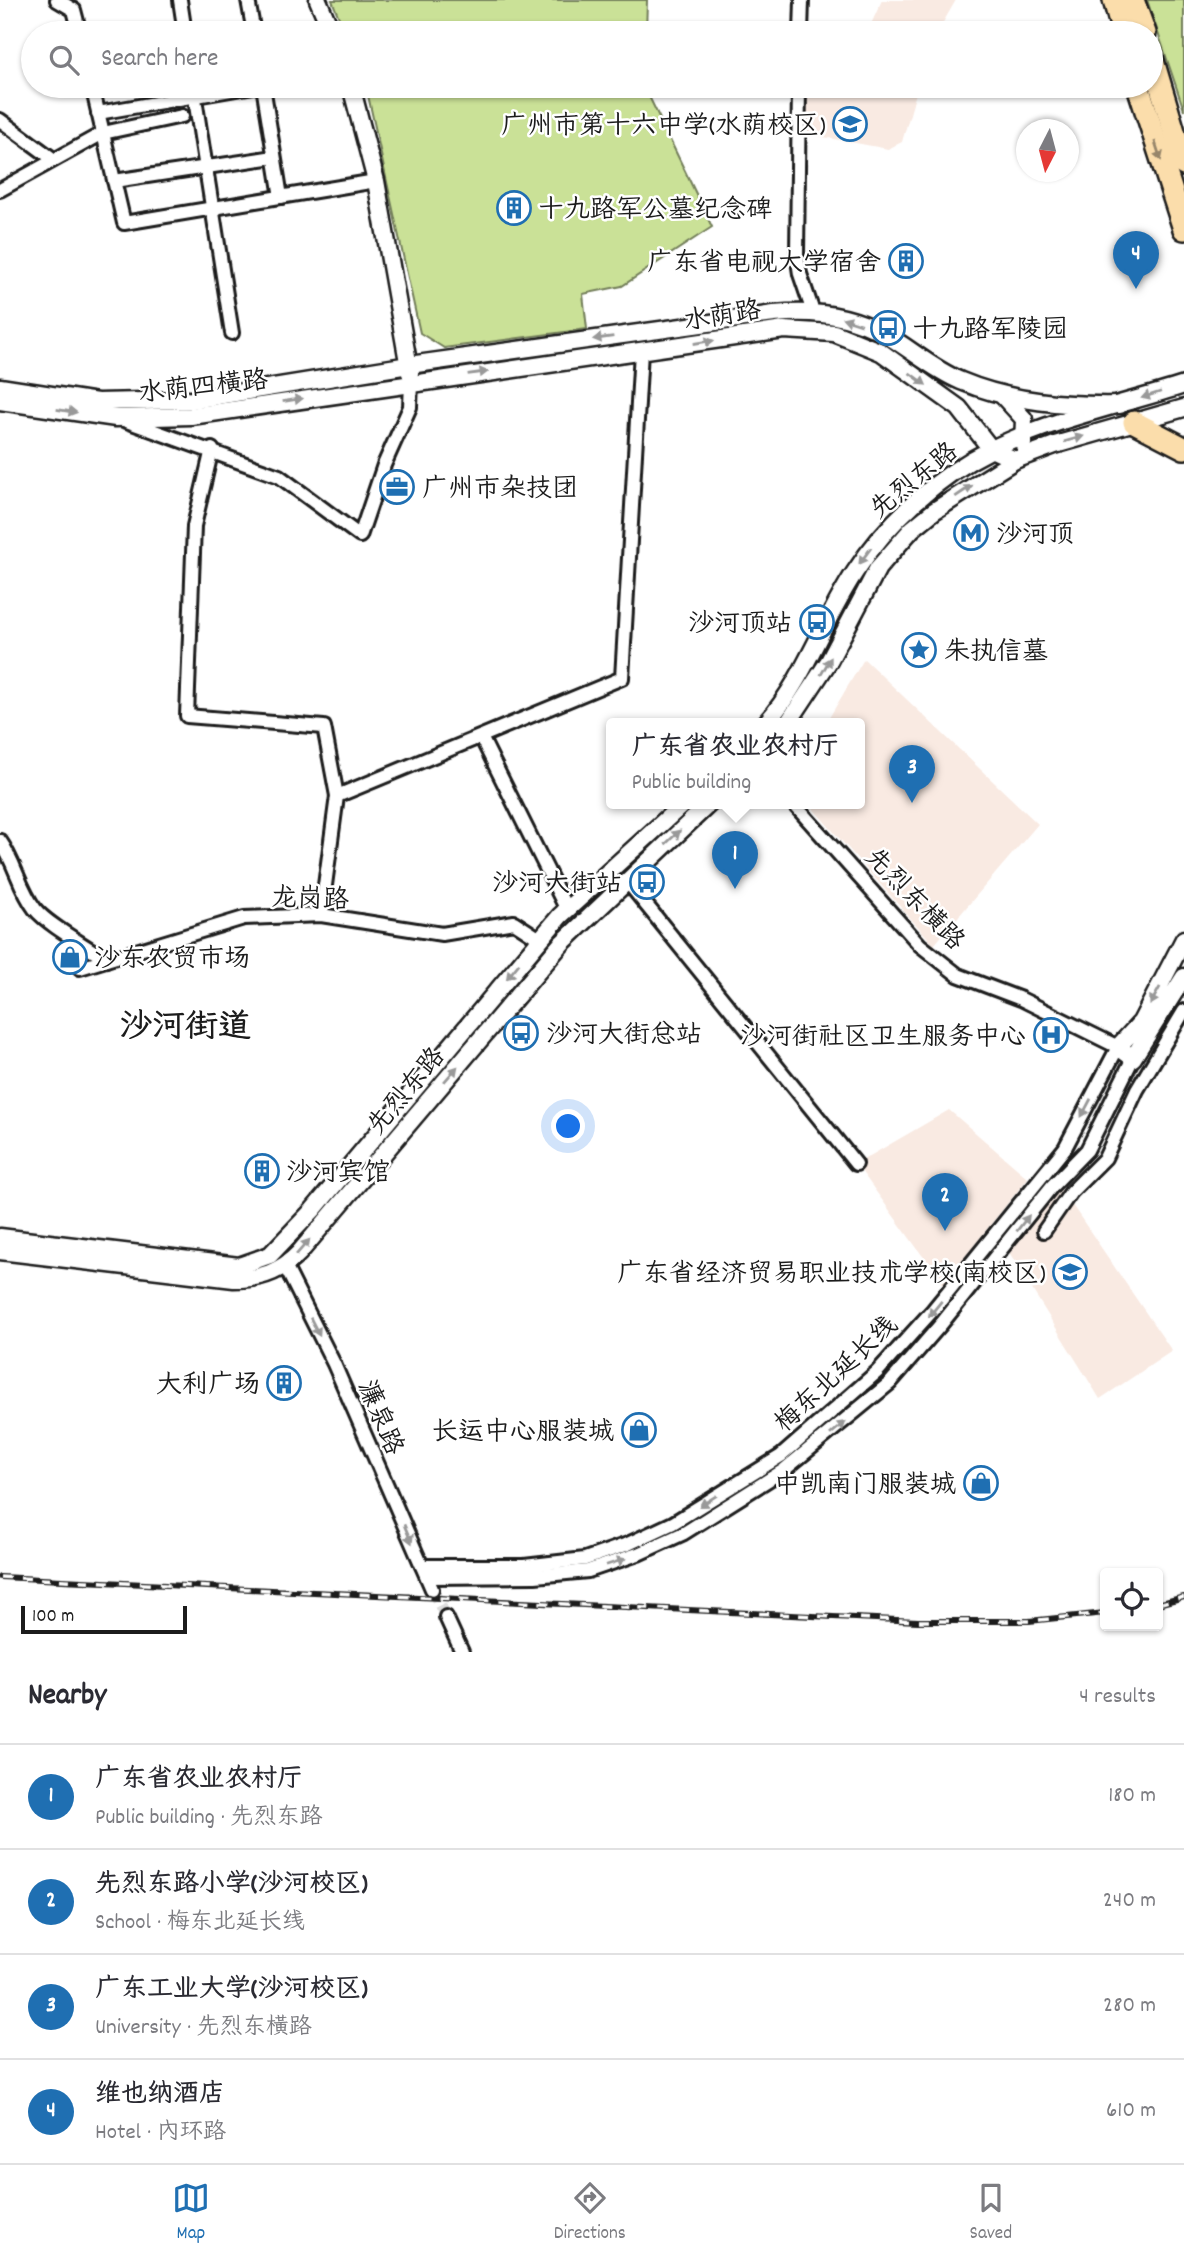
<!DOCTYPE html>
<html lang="en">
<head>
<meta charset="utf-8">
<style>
  :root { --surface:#fff; --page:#f2f2f3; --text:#2b2b33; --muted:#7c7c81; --line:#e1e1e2; --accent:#1f6fb2 }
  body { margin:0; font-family:Dekko,"LXGW WenKai TC",sans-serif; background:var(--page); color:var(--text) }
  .controls { position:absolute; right:21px; bottom:21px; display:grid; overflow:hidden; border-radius:7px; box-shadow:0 2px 5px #0004 }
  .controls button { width:63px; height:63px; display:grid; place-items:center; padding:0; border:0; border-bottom:2px solid var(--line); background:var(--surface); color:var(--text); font:35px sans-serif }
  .compass { position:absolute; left:1016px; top:119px; width:63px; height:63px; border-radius:50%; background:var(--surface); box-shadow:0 2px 5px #0004; rotate:186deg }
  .scale { position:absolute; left:21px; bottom:18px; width:166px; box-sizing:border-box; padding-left:7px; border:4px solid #1c1c1c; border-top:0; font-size:19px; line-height:24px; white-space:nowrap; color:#1c1c1c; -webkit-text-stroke:5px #fff; paint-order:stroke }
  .you { position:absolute; left:569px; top:1127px; width:24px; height:24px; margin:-18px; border:5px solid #fff; border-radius:50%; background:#1a73e8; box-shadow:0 0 0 10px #1a73e833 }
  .badge { display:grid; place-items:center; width:46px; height:46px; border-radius:50%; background:var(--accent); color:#fff; font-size:23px; font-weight:700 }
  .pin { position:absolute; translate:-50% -58px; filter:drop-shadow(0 2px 4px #0008) }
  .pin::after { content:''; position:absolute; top:37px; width:24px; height:21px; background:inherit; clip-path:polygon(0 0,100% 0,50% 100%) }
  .popup { position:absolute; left:606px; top:718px; width:259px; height:91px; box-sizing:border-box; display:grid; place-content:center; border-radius:7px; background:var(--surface); filter:drop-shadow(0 2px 5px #0005); font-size:23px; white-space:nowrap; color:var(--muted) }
  .popup b { font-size:26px; color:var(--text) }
  .popup::after { content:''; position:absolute; left:50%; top:100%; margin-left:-14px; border:14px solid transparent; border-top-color:var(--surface) }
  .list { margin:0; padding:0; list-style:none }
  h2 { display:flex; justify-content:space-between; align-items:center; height:91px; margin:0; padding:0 28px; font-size:30px }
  h2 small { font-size:23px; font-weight:400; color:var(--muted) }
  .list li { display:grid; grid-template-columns:46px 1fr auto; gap:21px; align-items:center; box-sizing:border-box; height:105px; padding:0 28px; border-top:2px solid var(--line) }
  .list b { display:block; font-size:26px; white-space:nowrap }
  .list p { margin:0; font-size:23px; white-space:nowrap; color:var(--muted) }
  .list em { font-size:23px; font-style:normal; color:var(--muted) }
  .icon { flex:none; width:38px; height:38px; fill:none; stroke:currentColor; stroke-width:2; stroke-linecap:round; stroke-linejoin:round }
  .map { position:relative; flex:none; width:1184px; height:1652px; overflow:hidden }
  .search { position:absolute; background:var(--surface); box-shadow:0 2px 5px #0004; left:21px; right:21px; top:21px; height:77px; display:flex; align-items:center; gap:18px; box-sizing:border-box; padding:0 24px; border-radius:38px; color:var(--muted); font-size:26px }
  .sheet { height:511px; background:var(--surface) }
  nav { display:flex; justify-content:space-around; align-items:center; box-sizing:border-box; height:98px; border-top:2px solid var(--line); background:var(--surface); font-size:19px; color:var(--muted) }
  nav a { display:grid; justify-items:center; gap:4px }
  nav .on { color:var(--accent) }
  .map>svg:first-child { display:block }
  .built { fill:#f9eae2 }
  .green { fill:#cae197; stroke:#737e5a; stroke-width:2 }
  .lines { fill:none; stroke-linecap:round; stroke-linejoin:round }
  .street-tunnel { stroke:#ddd; stroke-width:12; stroke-dasharray:12 6; stroke-linecap:butt }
  .street-casing { stroke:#1c1c1c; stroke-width:18 }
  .secondary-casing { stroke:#1c1c1c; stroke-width:21 }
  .highway-casing { stroke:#1c1c1c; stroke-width:26 }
  .street { stroke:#fff; stroke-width:12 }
  .secondary { stroke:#fff; stroke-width:16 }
  .highway { stroke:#fbddab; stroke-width:21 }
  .rail-casing { stroke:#1c1c1c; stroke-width:6 }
  .rail { stroke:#fff; stroke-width:3.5; stroke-dasharray:10; stroke-linecap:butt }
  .oneway { fill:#97866b }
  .oneway2 { fill:#999 }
  .labels { text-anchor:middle; stroke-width:5; stroke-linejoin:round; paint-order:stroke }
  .poi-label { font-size:26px; fill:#1c1c1c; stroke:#fff; text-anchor:end }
  .street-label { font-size:26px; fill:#1c1c1c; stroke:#fff }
  .district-label { font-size:33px; font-weight:bold; fill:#1c1c1c; stroke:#fff }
</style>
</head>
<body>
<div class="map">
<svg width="1184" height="1652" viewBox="0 0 1184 1652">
  <rect width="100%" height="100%" fill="#fff"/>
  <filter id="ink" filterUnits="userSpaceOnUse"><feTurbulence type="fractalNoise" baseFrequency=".0143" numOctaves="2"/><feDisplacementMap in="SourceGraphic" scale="14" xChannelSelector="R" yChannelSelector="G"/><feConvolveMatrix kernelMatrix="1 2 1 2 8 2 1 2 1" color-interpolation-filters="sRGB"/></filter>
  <g filter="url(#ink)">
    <!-- built -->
    <g class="built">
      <polygon points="882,0 956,0 937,33 867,33"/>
      <polygon points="796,86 918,86 902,142 888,149 791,131"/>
      <polygon points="864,659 1038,824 934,945 808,803 859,803 859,723 826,723"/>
      <polygon points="949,1110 1028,1178 943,1284 856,1164"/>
      <polygon points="1059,1186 1172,1351 1100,1399 1007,1249"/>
    </g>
    <!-- green -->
    <g class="green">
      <polygon points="332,0 647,0 646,33 345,33"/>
      <polygon points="1147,0 1184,0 1184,110"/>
      <polygon points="366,86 644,86 712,227 622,286 583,294 587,329 444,348 420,333"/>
    </g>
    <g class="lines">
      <!-- street-tunnel -->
      <polyline class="street-tunnel" points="432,1589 446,1617"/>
      <!-- street casing -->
      <g class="street-casing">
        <g id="street">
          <polyline points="57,0 74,10 80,33"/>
          <polyline points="180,0 185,33"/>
          <polyline points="248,0 254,33"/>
          <polyline points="801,33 802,0"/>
          <polyline points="92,86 124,223 376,181"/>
          <polyline points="193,86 232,333"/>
          <polyline points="263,86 281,197"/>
          <polyline points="799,86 797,254 800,274 813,312"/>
          <polyline points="98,113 254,86"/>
          <polyline points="0,120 53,159"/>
          <polyline points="114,181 274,157"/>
          <polyline points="0,190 103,133 182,116"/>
          <polyline points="124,420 279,476 360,536 384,465 410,407 411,382"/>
          <polyline points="212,449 194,526 187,716 324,727 337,796"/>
          <polyline points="481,737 567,910"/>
          <path d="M0 841C15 862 19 888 35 909 49 926 87 946 106 960"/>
          <polyline points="626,880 856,1164"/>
          <polyline points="321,915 337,796 622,678 641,351"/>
          <polyline points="80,968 244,918 321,915 442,934 514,922 540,939"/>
          <polyline points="1044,1231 1071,1192 1105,1158 1137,1090 1184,1011"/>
          <polyline points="285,1266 334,1364 432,1589"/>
          <polyline points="422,1566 524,1566 585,1559 628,1544 673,1523 781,1456 877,1372 933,1310 1065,1148 1118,1047 1021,999 958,975 920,945 793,803"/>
          <polyline points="427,1577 535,1576 588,1571 638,1554 684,1533 784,1470 890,1383 942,1323 1052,1186 1087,1150 1133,1058"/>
          <polyline points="446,1617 462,1652"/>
        </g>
      </g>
      <!-- secondary casing -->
      <g class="secondary-casing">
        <g id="secondary">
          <polyline points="318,0 332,33"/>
          <polyline points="351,86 376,181 410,373"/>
          <path d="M0 387 97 402 192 400 409 365 774 314C812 310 849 314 883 333 910 348 932 369 961 381 1011 402 1066 406 1120 405"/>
          <polyline points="1002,395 1024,419 1023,444"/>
          <polyline points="0,401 116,418 191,416 784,330 834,333 881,352 959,408 991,449 1015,460"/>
          <path d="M766 723C805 679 823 620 855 572 887 522 939 475 992 449 1052 419 1121 405 1184 385"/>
          <polyline points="788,723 829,661 878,568 912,529 934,511 1015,460 1055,445 1184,408"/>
          <polyline points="1184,939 1141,1022 1118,1047 1133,1058 1184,977"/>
          <polyline points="0,1237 239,1266 270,1255 313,1210 560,916 684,803"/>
          <path d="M0 1251 234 1279C260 1279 281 1272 299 1253L562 943 710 803"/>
        </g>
      </g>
      <!-- highway casing -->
      <g class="highway-casing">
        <g id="highway">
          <polyline points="1114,0 1123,33"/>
          <polyline points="1133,0 1145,33"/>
          <polyline points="1151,54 1184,165"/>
          <polyline points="1138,86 1184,229"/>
          <polyline points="1134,422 1184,448"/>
        </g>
      </g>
      <!-- street -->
      <use href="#street" class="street"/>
      <!-- secondary -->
      <use href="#secondary" class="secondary"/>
      <!-- highway -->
      <use href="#highway" class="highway"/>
      <!-- rail casing -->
      <g class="rail-casing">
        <g id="rail">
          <polyline points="0,1577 918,1621 1029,1621 1105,1613"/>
          <polyline points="1158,1604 1184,1597"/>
        </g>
      </g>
      <!-- rail -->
      <use href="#rail" class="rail"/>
    </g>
    <!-- one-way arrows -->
    <defs><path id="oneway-solid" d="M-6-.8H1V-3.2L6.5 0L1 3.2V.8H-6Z" transform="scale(1.75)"/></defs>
    <use class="oneway" href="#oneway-solid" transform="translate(1158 151) rotate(72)"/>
    <g class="oneway2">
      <use href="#oneway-solid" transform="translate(852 321) rotate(-162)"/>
      <use href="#oneway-solid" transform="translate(603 338) rotate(172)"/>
      <use href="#oneway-solid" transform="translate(704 342) rotate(-9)"/>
      <use href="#oneway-solid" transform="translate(478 373) rotate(-8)"/>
      <use href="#oneway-solid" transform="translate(918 379) rotate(36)"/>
      <use href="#oneway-solid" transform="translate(1151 395) rotate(162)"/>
      <use href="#oneway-solid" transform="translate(293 400) rotate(-9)"/>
      <use href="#oneway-solid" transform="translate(67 411) rotate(9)"/>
      <use href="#oneway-solid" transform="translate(1074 439) rotate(-16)"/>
      <use href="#oneway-solid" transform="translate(964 491) rotate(-34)"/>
      <use href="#oneway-solid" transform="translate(865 556) rotate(126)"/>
      <use href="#oneway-solid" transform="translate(826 666) rotate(-60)"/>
      <use href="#oneway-solid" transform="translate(673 837) rotate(-43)"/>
      <use href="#oneway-solid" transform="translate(513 971) rotate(129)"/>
      <use href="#oneway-solid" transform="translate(1155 996) rotate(119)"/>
      <use href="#oneway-solid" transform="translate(451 1074) rotate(-49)"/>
      <use href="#oneway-solid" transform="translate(1086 1108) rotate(118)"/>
      <use href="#oneway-solid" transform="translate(1023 1223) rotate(-52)"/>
      <use href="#oneway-solid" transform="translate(303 1247) rotate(-49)"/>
      <use href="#oneway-solid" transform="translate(935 1309) rotate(129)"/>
      <use href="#oneway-solid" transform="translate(315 1327) rotate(63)"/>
      <use href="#oneway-solid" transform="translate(838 1428) rotate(-40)"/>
      <use href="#oneway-solid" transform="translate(708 1501) rotate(148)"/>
      <use href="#oneway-solid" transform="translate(408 1534) rotate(67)"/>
      <use href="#oneway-solid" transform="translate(616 1562) rotate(-18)"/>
    </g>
  </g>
  <!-- icons -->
  <defs>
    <g id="school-ring" transform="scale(1.75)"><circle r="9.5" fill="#fff" stroke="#1f6fb2" stroke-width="1.5"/><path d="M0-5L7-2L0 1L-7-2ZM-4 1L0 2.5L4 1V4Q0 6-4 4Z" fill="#1f6fb2"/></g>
    <g id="building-ring" transform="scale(1.75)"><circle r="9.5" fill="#fff" stroke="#1f6fb2" stroke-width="1.5"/><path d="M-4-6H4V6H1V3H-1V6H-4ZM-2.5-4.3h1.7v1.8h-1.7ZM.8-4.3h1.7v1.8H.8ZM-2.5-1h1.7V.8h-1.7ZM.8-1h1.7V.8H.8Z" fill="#1f6fb2"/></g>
    <g id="bus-ring" transform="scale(1.75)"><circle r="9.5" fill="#fff" stroke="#1f6fb2" stroke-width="1.5"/><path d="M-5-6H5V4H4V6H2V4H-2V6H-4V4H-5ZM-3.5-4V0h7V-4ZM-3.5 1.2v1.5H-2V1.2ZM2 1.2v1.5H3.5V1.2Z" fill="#1f6fb2"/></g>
    <g id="office-ring" transform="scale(1.75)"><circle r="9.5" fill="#fff" stroke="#1f6fb2" stroke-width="1.5"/><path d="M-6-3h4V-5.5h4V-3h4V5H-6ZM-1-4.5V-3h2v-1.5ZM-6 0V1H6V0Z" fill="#1f6fb2"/></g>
    <g id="metro-ring" transform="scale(1.75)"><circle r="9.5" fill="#fff" stroke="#1f6fb2" stroke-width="1.5"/><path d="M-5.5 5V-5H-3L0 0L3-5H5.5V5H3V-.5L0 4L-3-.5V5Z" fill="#1f6fb2"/></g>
    <g id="sight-ring" transform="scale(1.75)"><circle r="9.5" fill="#fff" stroke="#1f6fb2" stroke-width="1.5"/><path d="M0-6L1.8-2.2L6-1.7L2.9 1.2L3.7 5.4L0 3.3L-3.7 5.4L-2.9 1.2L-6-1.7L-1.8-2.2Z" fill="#1f6fb2"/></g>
    <g id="shop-ring" transform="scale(1.75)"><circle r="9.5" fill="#fff" stroke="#1f6fb2" stroke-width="1.5"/><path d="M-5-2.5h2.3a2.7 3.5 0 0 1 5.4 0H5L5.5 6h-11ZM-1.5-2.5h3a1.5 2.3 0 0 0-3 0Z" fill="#1f6fb2"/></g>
    <g id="hospital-ring" transform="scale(1.75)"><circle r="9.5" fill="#fff" stroke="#1f6fb2" stroke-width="1.5"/><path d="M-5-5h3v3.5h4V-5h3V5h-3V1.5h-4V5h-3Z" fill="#1f6fb2"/></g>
  </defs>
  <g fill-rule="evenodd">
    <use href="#school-ring" x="850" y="124"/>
    <use href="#building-ring" x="514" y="208"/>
    <use href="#building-ring" x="906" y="261"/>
    <use href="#bus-ring" x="888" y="328"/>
    <use href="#office-ring" x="397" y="487"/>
    <use href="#metro-ring" x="971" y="533"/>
    <use href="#bus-ring" x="817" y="622"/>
    <use href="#sight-ring" x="919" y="650"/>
    <use href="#bus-ring" x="647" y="882"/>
    <use href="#shop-ring" x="70" y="957"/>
    <use href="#bus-ring" x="521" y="1033"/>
    <use href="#hospital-ring" x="1051" y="1035"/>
    <use href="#building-ring" x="262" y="1171"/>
    <use href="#school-ring" x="1070" y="1272"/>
    <use href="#building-ring" x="284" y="1383"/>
    <use href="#shop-ring" x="639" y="1430"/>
    <use href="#shop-ring" x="981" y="1483"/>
  </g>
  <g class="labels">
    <!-- poi labels -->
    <g class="poi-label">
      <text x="826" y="133">广州市第十六中学(水荫校区)</text>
      <text x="538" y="217" text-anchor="start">十九路军公墓纪念碑</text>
      <text x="881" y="270">广东省电视大学宿舍</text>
      <text x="912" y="337" text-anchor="start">十九路军陵园</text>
      <text x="422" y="496" text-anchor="start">广州市杂技团</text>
      <text x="996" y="542" text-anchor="start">沙河顶</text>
      <text x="792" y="631">沙河顶站</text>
      <text x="944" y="659" text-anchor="start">朱执信墓</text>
      <text x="622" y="891">沙河大街站</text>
      <text x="94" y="966" text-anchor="start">沙东农贸市场</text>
      <text x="546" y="1042" text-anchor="start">沙河大街总站</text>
      <text x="1026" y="1044">沙河街社区卫生服务中心</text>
      <text x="286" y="1180" text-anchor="start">沙河宾馆</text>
      <text x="1046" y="1281">广东省经济贸易职业技术学校(南校区)</text>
      <text x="260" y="1392">大利广场</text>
      <text x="614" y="1439">长运中心服装城</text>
      <text x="956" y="1492">中凯南门服装城</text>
    </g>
    <!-- street labels -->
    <g class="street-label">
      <text transform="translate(722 314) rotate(-9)" y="9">水荫路</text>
      <text transform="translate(203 385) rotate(-6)" y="9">水荫四横路</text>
      <text transform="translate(913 479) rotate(-39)" y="9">先烈东路</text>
      <text transform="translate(310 897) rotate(2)" y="9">龙岗路</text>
      <text transform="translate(916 898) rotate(46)" y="9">先烈东横路</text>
      <text transform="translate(405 1090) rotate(-50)" y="9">先烈东路</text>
      <text transform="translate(835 1373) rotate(-43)" y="9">梅东北延长线</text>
      <text transform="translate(382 1417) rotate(67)" y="9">濂泉路</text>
    </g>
    <!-- district labels -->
    <g class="district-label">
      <text x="185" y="1036">沙河街道</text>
    </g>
  </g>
</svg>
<div class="controls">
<button><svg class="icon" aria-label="locate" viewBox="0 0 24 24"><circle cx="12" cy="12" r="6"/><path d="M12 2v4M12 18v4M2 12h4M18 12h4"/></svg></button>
</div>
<svg class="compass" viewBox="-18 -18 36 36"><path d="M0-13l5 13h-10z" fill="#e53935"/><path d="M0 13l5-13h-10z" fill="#7c7c81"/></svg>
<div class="scale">100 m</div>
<div class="you"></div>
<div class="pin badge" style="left:735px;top:889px">1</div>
<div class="popup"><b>广东省农业农村厅</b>Public building</div>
<div class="pin badge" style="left:945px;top:1231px">2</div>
<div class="pin badge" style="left:912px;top:803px">3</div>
<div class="pin badge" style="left:1136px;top:289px">4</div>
<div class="search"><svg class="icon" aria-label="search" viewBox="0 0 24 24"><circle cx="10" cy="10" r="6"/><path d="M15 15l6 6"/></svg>Search here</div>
</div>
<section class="sheet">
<h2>Nearby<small>4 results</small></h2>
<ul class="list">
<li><span class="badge">1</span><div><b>广东省农业农村厅</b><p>Public building · 先烈东路</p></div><em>180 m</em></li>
<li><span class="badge">2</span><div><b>先烈东路小学(沙河校区)</b><p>School · 梅东北延长线</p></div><em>240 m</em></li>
<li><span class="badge">3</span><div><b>广东工业大学(沙河校区)</b><p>University · 先烈东横路</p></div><em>280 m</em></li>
<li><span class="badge">4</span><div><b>维也纳酒店</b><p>Hotel · 内环路</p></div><em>610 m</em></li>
</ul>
</section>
<nav>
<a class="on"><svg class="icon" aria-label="map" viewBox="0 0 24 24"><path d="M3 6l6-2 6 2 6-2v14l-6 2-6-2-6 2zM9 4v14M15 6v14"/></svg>Map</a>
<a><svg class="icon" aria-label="directions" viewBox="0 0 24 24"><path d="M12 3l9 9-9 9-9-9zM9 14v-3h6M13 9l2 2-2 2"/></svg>Directions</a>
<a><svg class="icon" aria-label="saved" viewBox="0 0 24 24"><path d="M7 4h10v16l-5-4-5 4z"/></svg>Saved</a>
</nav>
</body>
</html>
